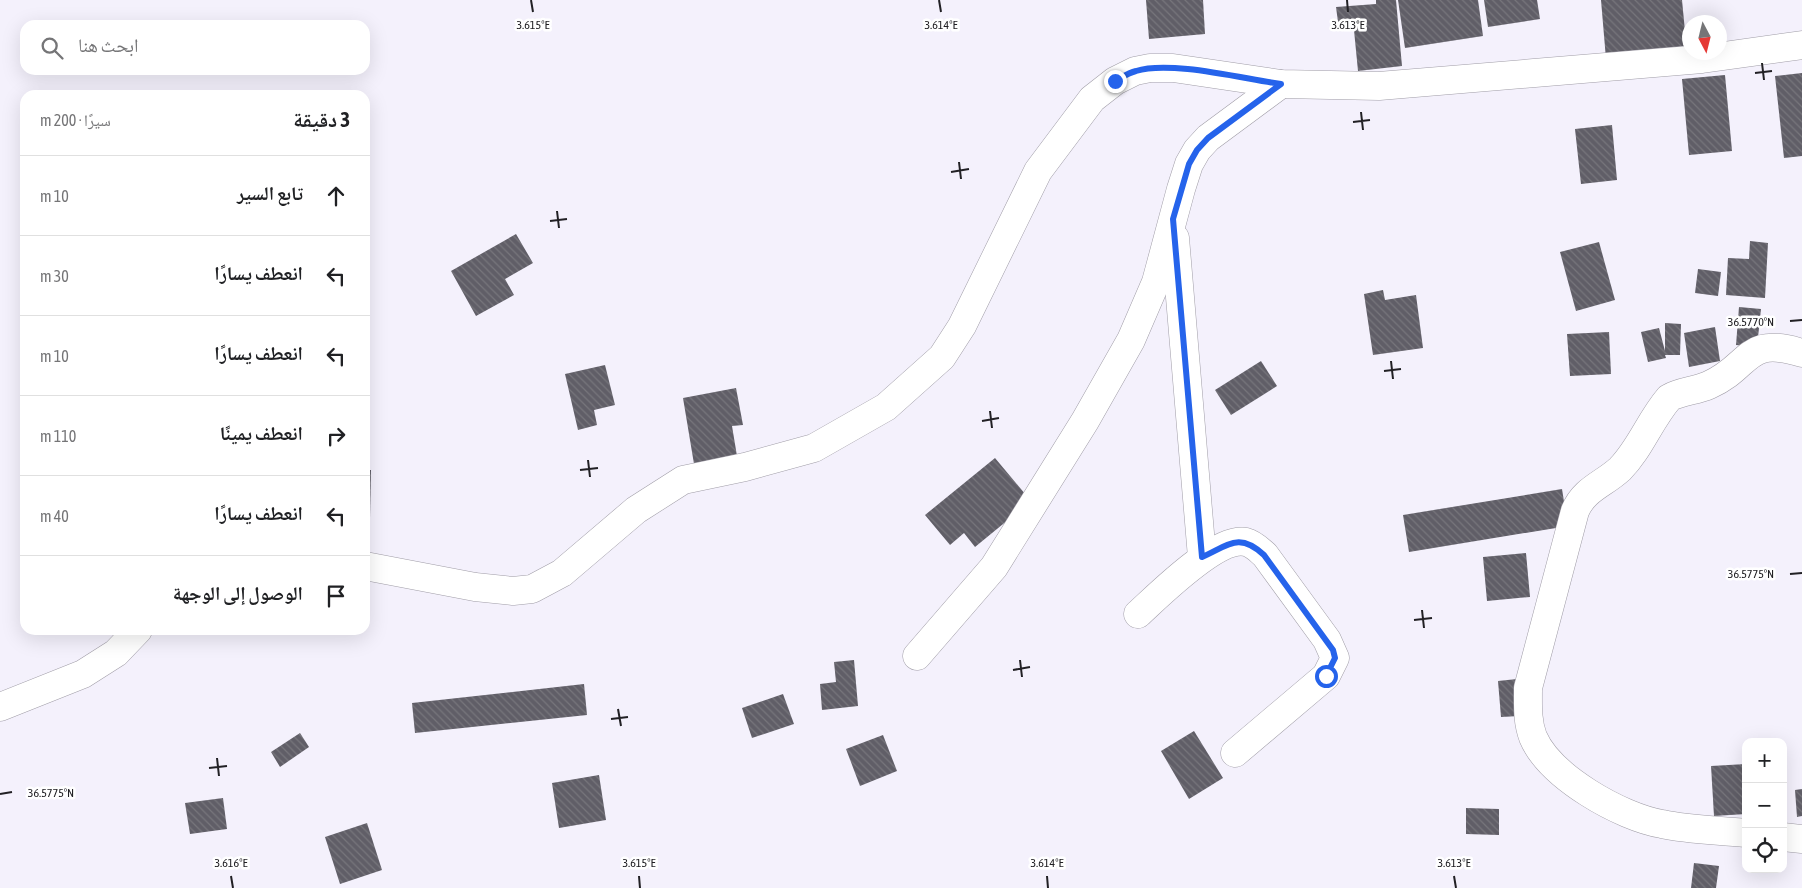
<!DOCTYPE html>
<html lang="ar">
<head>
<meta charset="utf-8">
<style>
  :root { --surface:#fff; --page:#f6f6f6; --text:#202124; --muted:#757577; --line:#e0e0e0 }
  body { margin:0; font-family:"Asap Condensed","Noto Naskh Arabic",sans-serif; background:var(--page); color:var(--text); direction:rtl }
  .controls { position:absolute; right:15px; bottom:15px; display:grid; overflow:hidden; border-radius:10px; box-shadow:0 5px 20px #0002 }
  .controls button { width:45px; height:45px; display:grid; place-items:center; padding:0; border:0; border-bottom:1px solid var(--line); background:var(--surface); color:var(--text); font:25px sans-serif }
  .compass { position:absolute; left:1682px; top:15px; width:45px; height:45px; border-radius:50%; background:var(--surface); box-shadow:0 5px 20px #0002; rotate:173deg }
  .stop { position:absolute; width:15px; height:15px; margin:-11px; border:4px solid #2563eb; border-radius:50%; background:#fff }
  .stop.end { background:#2563eb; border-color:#fff; box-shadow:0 1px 5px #0008 }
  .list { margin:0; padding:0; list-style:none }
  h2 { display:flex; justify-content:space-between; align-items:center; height:65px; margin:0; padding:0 20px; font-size:21px }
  h2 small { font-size:16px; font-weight:400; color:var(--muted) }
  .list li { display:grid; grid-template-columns:32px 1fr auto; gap:15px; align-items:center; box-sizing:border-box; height:80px; padding:0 20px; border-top:1px solid var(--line) }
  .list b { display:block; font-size:19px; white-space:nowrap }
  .list em { font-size:16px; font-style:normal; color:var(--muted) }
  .icon { flex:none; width:28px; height:28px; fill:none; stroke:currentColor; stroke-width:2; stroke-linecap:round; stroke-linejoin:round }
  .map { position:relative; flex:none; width:1802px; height:888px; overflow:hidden; direction:ltr }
  .search { position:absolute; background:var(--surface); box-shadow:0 5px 20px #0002; left:20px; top:20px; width:350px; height:55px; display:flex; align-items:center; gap:12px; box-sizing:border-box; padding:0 18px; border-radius:15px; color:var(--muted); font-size:19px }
  .panel { position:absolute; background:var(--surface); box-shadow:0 5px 20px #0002; left:20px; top:90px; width:350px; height:545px; border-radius:15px; direction:rtl }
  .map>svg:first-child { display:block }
  .building { fill:url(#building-back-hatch) }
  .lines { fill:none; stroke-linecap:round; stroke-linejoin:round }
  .minor-casing { stroke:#a09da7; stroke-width:29 }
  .minor { stroke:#fff; stroke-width:28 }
  .route { stroke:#2563eb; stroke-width:6 }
  .ticks { fill:none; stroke:#212024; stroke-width:2 }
  .ticks-label { font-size:12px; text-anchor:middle; fill:#212024; stroke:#fff; stroke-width:5; stroke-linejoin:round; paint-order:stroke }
</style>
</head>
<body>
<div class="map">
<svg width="1802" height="888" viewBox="0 0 1802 888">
  <defs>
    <pattern id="building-back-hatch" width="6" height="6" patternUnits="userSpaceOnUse" patternTransform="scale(1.25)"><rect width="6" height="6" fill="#605e67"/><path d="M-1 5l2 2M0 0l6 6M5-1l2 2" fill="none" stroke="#77767c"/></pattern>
  </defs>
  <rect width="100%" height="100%" fill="#f4f1fc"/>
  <!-- building -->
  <g class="building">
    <polygon points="1146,0 1203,0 1205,34 1149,39"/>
    <polygon points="1376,0 1396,0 1402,66 1358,71 1353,20 1338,22 1336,7 1376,4"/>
    <polygon points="1398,0 1478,0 1483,36 1405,48"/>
    <polygon points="1484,0 1537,0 1540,19 1488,27"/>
    <polygon points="1601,0 1682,0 1687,52 1606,59"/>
    <polygon points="1802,73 1802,156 1784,158 1775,76"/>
    <polygon points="1725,75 1732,151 1689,155 1682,79"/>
    <polygon points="1612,125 1617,180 1581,184 1575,129"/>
    <polygon points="516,234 533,263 505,279 514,295 476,316 451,271"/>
    <polygon points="1750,241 1768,243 1765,298 1726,295 1728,258 1749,259"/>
    <polygon points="1599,242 1615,300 1576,311 1560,252"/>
    <polygon points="1698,269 1721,272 1718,296 1695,293"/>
    <polygon points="1383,290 1385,300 1416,295 1423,348 1373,355 1364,294"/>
    <polygon points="1739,307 1761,309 1757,347 1736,345"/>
    <polygon points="1665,323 1681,324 1680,355 1665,355 1666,358 1648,362 1641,332 1659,328 1665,351"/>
    <polygon points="1715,327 1720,361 1689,367 1684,333"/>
    <polygon points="1609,332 1611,374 1570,376 1567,334"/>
    <polygon points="1261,361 1277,386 1231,415 1215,390"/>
    <polygon points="605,365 615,405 594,410 597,425 578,430 565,374"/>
    <polygon points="736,388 743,425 732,426 737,456 694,464 683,398"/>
    <polygon points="995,458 1031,501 975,547 964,533 950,545 925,515"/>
    <polygon points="365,470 371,470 370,518 365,518"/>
    <polygon points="1562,489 1568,526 1409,552 1403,515"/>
    <polygon points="1526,553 1530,597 1487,601 1483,557"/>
    <polygon points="854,660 858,706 822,710 820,684 836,682 834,662"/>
    <polygon points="1517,679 1520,716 1501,717 1498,681"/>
    <polygon points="584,684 587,715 415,733 412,703"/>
    <polygon points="783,694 794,724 752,738 742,708"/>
    <polygon points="1194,731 1223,778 1189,799 1161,751"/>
    <polygon points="300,733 309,747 280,767 271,752"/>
    <polygon points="883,735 897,771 860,786 846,749"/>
    <polygon points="1746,764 1746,814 1714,816 1711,766"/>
    <polygon points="599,775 606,820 559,828 552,783"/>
    <polygon points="1802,789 1802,816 1797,817 1795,790"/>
    <polygon points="223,798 227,829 190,834 185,803"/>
    <polygon points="1466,808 1499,809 1499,835 1466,834"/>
    <polygon points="367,823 382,870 340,884 325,837"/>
    <polygon points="1694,863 1719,866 1716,888 1691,888"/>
  </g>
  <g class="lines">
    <!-- minor casing -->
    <g class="minor-casing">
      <g id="minor">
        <polyline points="1175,238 1202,557"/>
        <polyline points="365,566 475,587 513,591 532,589 562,573 636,510 683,480 745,467 814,448 886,407 942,357 962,326 1038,171 1092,99 1115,81 1135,71 1150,68 1173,68 1281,84 1379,86 1702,59 1802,45"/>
        <path d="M1138 614C1159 595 1217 536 1246 542 1254 544 1259 550 1265 555L1327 640 1335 658 1326 676 1235 753"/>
        <polyline points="917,656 994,567 1085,421 1131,340 1156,282 1181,189 1189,164 1197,150 1208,138 1281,84"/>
        <polyline points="0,707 83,674 116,653 138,630"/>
        <path d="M1746 833C1718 830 1689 830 1662 824 1621 817 1550 777 1533 737 1527 721 1528 705 1528 688L1575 511C1584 489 1604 484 1620 469 1640 449 1650 420 1669 398 1681 391 1696 391 1709 385 1752 366 1744 335 1802 353"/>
        <polyline points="1783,837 1802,839"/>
      </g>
    </g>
    <!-- minor -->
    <use href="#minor" class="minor"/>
  </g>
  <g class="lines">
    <!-- route -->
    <path class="route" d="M1115 81C1121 78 1128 73 1136 71 1170 60 1244 79 1281 84L1208 138 1197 150 1189 164 1173 219 1202 557C1229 545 1239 532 1264 555L1333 650 1335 658 1326 676"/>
  </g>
  <!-- ticks -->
  <path class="ticks" d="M531 0 533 12M939 0 941 12M1347 0 1348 12M1762 63 1764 80M1755 73 1772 71M1361 112 1363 130M1353 122 1370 120M959 162 961 179M951 172 969 169M557 211 559 228M550 221 567 219M1790 321 1802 320M1391 361 1393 379M1384 371 1401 369M990 411 992 428M982 421 999 418M588 460 590 477M580 470 598 468M1790 574 1802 573M1422 610 1424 628M1414 620 1432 618M1020 660 1022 677M1013 670 1030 667M618 709 621 726M611 719 628 717M217 758 219 776M209 768 227 766M0 794 12 792M231 876 233 888M639 876 640 888M1047 876 1048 888M1454 876 1456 888"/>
  <g class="ticks-label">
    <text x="533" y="29">3.615°E</text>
    <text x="941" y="29">3.614°E</text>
    <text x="1348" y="29">3.613°E</text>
    <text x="1751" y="326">36.5770°N</text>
    <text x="1751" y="578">36.5775°N</text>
    <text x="51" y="797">36.5775°N</text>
    <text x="231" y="867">3.616°E</text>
    <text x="639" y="867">3.615°E</text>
    <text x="1047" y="867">3.614°E</text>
    <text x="1454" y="867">3.613°E</text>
  </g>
</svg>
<div class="controls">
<button>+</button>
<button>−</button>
<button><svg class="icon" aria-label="locate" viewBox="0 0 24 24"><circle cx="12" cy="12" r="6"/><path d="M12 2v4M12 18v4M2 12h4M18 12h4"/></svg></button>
</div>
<svg class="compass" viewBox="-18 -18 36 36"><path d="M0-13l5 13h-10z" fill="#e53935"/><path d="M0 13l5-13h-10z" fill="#757577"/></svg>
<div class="stop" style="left:1326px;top:676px"></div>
<div class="stop end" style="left:1115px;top:81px"></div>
<div class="search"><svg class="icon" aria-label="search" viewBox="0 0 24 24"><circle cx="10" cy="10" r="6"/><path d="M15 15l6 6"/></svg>ابحث هنا</div>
<section class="panel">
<h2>3 دقيقة<small>سيرًا · 200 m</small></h2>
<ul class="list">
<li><svg class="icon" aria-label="ahead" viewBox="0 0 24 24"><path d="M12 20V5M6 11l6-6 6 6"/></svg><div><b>تابع السير</b></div><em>10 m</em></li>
<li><svg class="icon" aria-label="left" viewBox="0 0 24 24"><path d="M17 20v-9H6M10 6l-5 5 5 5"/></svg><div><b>انعطف يسارًا</b></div><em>30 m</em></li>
<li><svg class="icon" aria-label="left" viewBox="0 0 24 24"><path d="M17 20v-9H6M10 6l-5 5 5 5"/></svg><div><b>انعطف يسارًا</b></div><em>10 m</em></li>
<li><svg class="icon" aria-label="right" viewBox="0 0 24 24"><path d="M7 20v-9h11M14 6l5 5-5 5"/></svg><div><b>انعطف يمينًا</b></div><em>110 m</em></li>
<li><svg class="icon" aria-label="left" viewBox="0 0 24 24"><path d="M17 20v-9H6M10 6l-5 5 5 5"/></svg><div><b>انعطف يسارًا</b></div><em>40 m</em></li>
<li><svg class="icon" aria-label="arrive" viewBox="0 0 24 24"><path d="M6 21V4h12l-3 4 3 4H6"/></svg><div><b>الوصول إلى الوجهة</b></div></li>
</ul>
</section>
</div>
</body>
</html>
